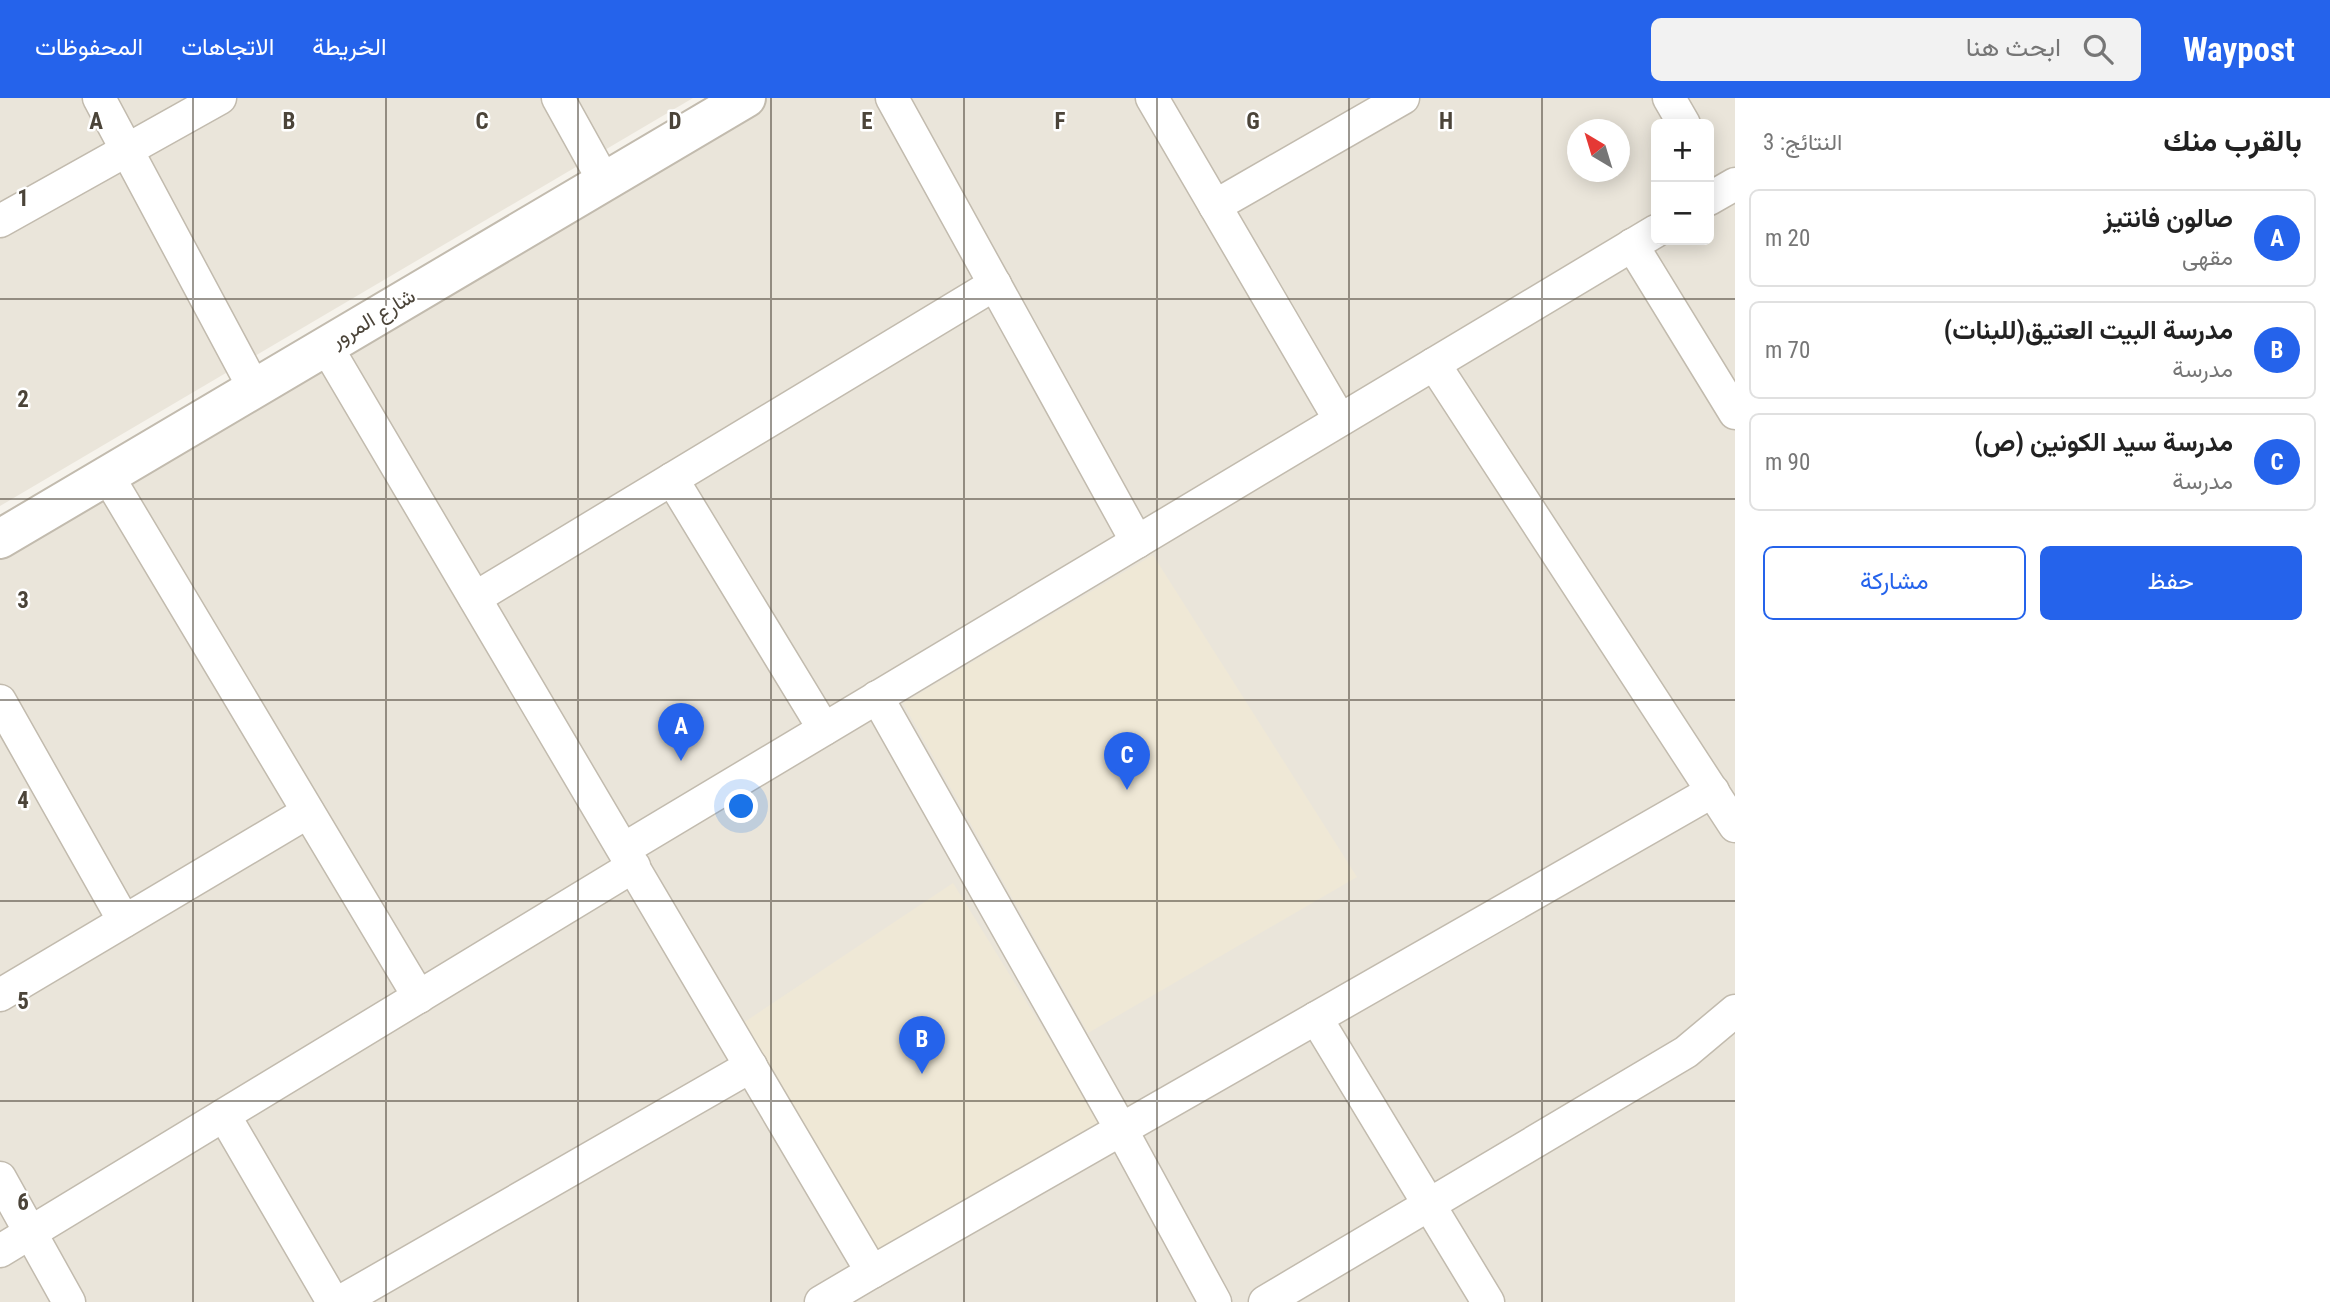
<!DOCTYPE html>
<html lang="ar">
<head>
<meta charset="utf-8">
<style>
  :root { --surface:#fff; --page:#f2f2f2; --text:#222; --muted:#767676; --line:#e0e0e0; --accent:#2563eb }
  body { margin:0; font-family:"Roboto Condensed",Vazirmatn,sans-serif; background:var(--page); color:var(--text); direction:rtl }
  .controls { position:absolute; right:21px; top:21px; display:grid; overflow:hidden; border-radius:10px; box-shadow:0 4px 18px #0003 }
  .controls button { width:63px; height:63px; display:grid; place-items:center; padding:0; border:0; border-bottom:2px solid var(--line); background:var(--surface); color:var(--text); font:35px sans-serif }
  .compass { position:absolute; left:1567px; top:21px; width:63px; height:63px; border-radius:50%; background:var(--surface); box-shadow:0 4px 18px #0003; rotate:322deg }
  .you { position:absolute; left:742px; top:709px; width:24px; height:24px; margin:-18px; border:5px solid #fff; border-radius:50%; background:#1a73e8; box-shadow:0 0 0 10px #1a73e833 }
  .badge { display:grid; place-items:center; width:46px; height:46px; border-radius:50%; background:var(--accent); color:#fff; font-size:23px; font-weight:700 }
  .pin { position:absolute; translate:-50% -58px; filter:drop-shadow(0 2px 4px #0008) }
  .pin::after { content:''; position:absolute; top:37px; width:24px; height:21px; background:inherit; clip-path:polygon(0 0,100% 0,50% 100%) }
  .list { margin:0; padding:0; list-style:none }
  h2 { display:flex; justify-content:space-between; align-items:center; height:91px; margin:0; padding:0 28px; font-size:30px }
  h2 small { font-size:23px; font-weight:400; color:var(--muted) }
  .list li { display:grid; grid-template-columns:46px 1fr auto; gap:21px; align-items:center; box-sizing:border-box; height:98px; margin:0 14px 14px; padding:0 14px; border:2px solid var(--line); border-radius:10px }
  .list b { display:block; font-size:26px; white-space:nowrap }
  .list p { margin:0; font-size:23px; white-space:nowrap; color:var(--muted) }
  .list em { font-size:23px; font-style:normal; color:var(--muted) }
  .actions { display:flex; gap:14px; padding:21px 28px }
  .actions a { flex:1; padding:16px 0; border:2px solid var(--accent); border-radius:10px; text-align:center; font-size:24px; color:var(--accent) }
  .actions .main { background:var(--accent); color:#fff }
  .icon { flex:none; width:38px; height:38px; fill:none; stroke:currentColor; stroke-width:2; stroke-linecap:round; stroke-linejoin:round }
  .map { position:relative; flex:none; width:1735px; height:1204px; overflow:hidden; direction:ltr }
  header { display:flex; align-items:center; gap:42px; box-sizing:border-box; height:98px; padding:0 35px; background:var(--accent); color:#fff }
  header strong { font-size:33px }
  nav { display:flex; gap:38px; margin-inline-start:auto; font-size:24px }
  .search { width:490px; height:63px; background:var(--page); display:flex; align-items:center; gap:18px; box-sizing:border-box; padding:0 24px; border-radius:10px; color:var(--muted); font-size:26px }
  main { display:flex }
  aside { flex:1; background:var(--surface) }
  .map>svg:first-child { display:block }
  .residential { fill:#eae5da; fill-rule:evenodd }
  .education { fill:#efe8d6 }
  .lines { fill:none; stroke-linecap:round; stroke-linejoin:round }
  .minor-casing { stroke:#c2bbae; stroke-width:35 }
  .tertiary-casing { stroke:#c2bbae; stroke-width:42 }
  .minor { stroke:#fff; stroke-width:32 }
  .tertiary { stroke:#fff; stroke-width:38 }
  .grid { fill:none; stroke:#4b4439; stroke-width:2; stroke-opacity:0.55 }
  .labels { text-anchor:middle; stroke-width:5; stroke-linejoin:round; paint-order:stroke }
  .street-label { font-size:21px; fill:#4b4439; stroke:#fff }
  .grid-label { font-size:23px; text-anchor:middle; font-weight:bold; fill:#4b4439; stroke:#fff; stroke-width:5; stroke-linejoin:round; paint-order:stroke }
</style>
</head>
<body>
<header>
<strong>Waypost</strong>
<div class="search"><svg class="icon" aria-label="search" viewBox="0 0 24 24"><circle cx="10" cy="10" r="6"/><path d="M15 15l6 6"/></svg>ابحث هنا</div>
<nav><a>الخريطة</a><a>الاتجاهات</a><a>المحفوظات</a></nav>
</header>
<main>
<aside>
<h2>بالقرب منك<small>النتائج: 3</small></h2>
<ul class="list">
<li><span class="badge">A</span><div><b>صالون فانتيز</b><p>مقهى</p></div><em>20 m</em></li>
<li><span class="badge">B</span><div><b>مدرسة البيت العتيق(للبنات)</b><p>مدرسة</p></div><em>70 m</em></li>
<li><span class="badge">C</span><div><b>مدرسة سيد الكونين (ص)</b><p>مدرسة</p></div><em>90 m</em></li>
</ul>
<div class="actions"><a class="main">حفظ</a><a>مشاركة</a></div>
</aside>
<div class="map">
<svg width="1735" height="1204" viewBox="0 0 1735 1204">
  <rect width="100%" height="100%" fill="#f6f3ec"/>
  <!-- residential -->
  <g class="residential">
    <polygon points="0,0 693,0 0,408"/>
    <path d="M745 0H1735V1204H0V441ZM1656 26H1709V142H1656ZM1577 32H1619V74H1577Z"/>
  </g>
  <!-- education -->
  <g class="education">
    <polygon points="1153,457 1357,779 1088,935 903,605"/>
    <polygon points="953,785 1103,1028 876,1158 743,925"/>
  </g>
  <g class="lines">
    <!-- minor casing -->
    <g class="minor-casing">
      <g id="minor">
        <polyline points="99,0 254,290"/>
        <polyline points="558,0 604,83"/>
        <polyline points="892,0 1137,444"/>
        <polyline points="1152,0 1340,322"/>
        <polyline points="1669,0 1684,26"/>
        <polyline points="1709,101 1735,86"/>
        <polyline points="1215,108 1403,0"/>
        <polyline points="0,123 220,0"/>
        <polyline points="1632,147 1735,315"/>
        <polyline points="326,248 872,1174 1713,693"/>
        <polyline points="1434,266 1735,728"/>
        <polyline points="107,377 419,899"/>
        <polyline points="672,381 824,631"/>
        <polyline points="475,500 995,186"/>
        <polyline points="877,599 1121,1031 1215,1204"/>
        <polyline points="0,603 124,823"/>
        <polyline points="624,751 1656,133"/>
        <polyline points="0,897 308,714"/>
        <polyline points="1316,920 1488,1204"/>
        <polyline points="224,1017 333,1204"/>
        <polyline points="0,1080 69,1204"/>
        <polyline points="0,1153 634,768"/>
        <polyline points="340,1204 751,968"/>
        <polyline points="821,1204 872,1174"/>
        <polyline points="1265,1204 1686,954 1735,913"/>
      </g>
    </g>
    <!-- tertiary casing -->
    <g class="tertiary-casing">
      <polyline id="tertiary" points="0,441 746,0"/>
    </g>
    <!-- minor -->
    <use href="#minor" class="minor"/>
    <!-- tertiary -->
    <use href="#tertiary" class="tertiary"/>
  </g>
  <!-- grid -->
  <path class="grid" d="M193 0V1204M386 0V1204M578 0V1204M771 0V1204M964 0V1204M1157 0V1204M1349 0V1204M1542 0V1204M0 201H1735M0 401H1735M0 602H1735M0 803H1735M0 1003H1735"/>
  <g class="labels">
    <!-- street labels -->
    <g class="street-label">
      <text transform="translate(373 220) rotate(-31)" y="7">شارع المرور</text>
    </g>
  </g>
  <g class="grid-label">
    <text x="96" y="31">A</text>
    <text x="289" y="31">B</text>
    <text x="482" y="31">C</text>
    <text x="675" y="31">D</text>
    <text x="867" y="31">E</text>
    <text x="1060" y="31">F</text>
    <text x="1253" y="31">G</text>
    <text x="1446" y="31">H</text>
    <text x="23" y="108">1</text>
    <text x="23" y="309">2</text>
    <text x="23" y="510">3</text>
    <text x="23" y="710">4</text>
    <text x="23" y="911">5</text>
    <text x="23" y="1112">6</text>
  </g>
</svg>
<div class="controls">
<button>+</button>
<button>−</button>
</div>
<svg class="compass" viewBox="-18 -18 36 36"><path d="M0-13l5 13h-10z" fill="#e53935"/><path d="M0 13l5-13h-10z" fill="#767676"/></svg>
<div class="you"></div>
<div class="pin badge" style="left:681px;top:663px">A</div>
<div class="pin badge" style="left:922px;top:976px">B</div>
<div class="pin badge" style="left:1127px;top:692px">C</div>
</div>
</main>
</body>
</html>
